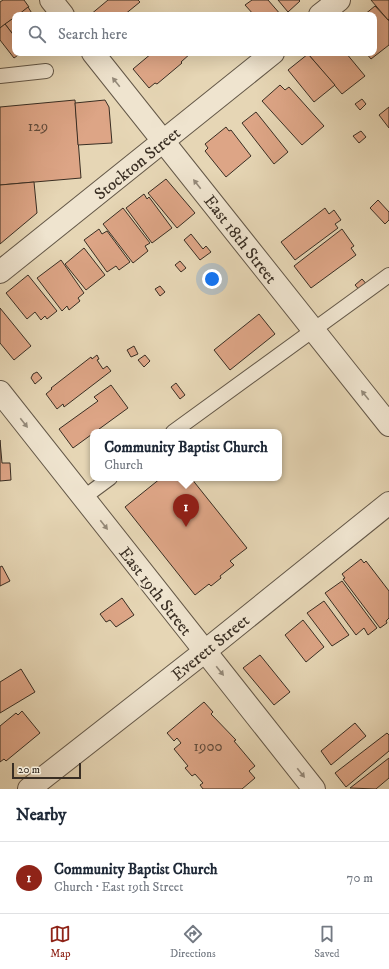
<!DOCTYPE html>
<html lang="en">
<head>
<meta charset="utf-8">
<style>
  :root { --surface:#fff; --page:#f2f2f3; --text:#1f2937; --muted:#747a83; --line:#e0e1e3; --accent:#8f2418 }
  body { margin:0; font-family:"IM FELL DW Pica",serif; background:var(--page); color:var(--text) }
  .scale { position:absolute; left:12px; bottom:10px; width:69px; box-sizing:border-box; padding-left:4px; border:2px solid #392e23; border-top:0; font-size:11px; line-height:14px; white-space:nowrap; color:#392e23; -webkit-text-stroke:3px #efe4cf; paint-order:stroke }
  .you { position:absolute; left:212px; top:279px; width:14px; height:14px; margin:-10px; border:3px solid #fff; border-radius:50%; background:#1a73e8; box-shadow:0 0 0 6px #1a73e833 }
  .badge { display:grid; place-items:center; width:26px; height:26px; border-radius:50%; background:var(--accent); color:#fff; font-size:13px; font-weight:700 }
  .pin { position:absolute; translate:-50% -33px; filter:drop-shadow(0 1px 2px #0008) }
  .pin::after { content:''; position:absolute; top:21px; width:14px; height:12px; background:inherit; clip-path:polygon(0 0,100% 0,50% 100%) }
  .popup { position:absolute; left:90px; top:429px; width:192px; height:52px; box-sizing:border-box; display:grid; place-content:center; border-radius:8px; background:var(--surface); filter:drop-shadow(0 1px 3px #0005); font-size:13px; white-space:nowrap; color:var(--muted) }
  .popup b { font-size:15px; color:var(--text) }
  .popup::after { content:''; position:absolute; left:50%; top:100%; margin-left:-8px; border:8px solid transparent; border-top-color:var(--surface) }
  .list { margin:0; padding:0; list-style:none }
  h2 { display:flex; justify-content:space-between; align-items:center; height:52px; margin:0; padding:0 16px; font-size:17px }
  h2 small { font-size:13px; font-weight:400; color:var(--muted) }
  .list li { display:grid; grid-template-columns:26px 1fr auto; gap:12px; align-items:center; box-sizing:border-box; height:72px; padding:0 16px; border-top:1px solid var(--line) }
  .list b { display:block; font-size:15px; white-space:nowrap }
  .list p { margin:0; font-size:13px; white-space:nowrap; color:var(--muted) }
  .list em { font-size:13px; font-style:normal; color:var(--muted) }
  .icon { flex:none; width:22px; height:22px; fill:none; stroke:currentColor; stroke-width:2; stroke-linecap:round; stroke-linejoin:round }
  .map { position:relative; flex:none; width:389px; height:789px; overflow:hidden }
  .search { position:absolute; background:var(--surface); box-shadow:0 4px 16px #0002; left:12px; right:12px; top:12px; height:44px; display:flex; align-items:center; gap:10px; box-sizing:border-box; padding:0 14px; border-radius:8px; color:var(--muted); font-size:15px }
  .sheet { height:124px; background:var(--surface) }
  nav { display:flex; justify-content:space-around; align-items:center; box-sizing:border-box; height:56px; border-top:1px solid var(--line); background:var(--surface); font-size:11px; color:var(--muted) }
  nav a { display:grid; justify-items:center; gap:2px }
  nav .on { color:var(--accent) }
  .map>svg:first-child { display:block }
  .building { fill:#dda586; stroke:#392e23 }
  .lines { fill:none; stroke-linecap:round; stroke-linejoin:round }
  .service-casing { stroke:#645848; stroke-width:16 }
  .minor-casing { stroke:#645848; stroke-width:24 }
  .service { stroke:#efe4cf; stroke-width:14 }
  .minor { stroke:#efe4cf; stroke-width:22 }
  .oneway { fill:#948979 }
  .labels { text-anchor:middle; stroke-width:3.5; stroke-linejoin:round; paint-order:stroke }
  .number-label { font-size:15px; fill:#624c3c }
  .street-label { font-size:17px; fill:#392e23; stroke:#efe4cf }
</style>
</head>
<body>
<div class="map">
<svg width="389" height="789" viewBox="0 0 389 789">
  <rect width="100%" height="100%" fill="#e6d6b5"/>
  <filter id="stains"><feTurbulence type="fractalNoise" baseFrequency=".005" numOctaves="4"/><feColorMatrix values="0 0 0 0 .2 0 0 0 0 .09 0 0 0 0 .02 0 0 0 .5 -.17"/></filter>
  <radialGradient id="worn" r=".72"><stop offset=".6" stop-color="#630" stop-opacity="0"/><stop offset="1" stop-color="#630" stop-opacity=".3"/></radialGradient>
  <!-- building -->
  <g class="building">
    <polygon points="3,0 24,0 29,7 18,15 15,15 15,17 0,28 0,2"/>
    <polygon points="108,0 138,0 140,2 124,15 90,15"/>
    <polygon points="252,0 268,0 281,15 254,15 245,5"/>
    <polygon points="278,0 299,0 300,1 288,12"/>
    <polygon points="371,0 389,0 389,19 388,20"/>
    <polygon points="375,6 389,21 389,45 371,59 366,53 374,53 374,15 364,15"/>
    <polygon points="28,7 33,15 18,15"/>
    <polygon points="15,17 15,37 5,24"/>
    <polygon points="5,24 15,37 15,53 21,53 14,58 0,40 0,28"/>
    <polygon points="152,53 191,53 181,62 182,63 157,84 155,83 149,88 133,69"/>
    <polygon points="309,53 317,53 319,55 321,53 346,53 365,76 342,94 308,54"/>
    <polygon points="308,54 335,85 314,102 288,70"/>
    <polygon points="280,85 285,90 289,87 324,126 302,145 262,101"/>
    <polygon points="362,99 366,104 360,110 355,104"/>
    <polygon points="75,100 81,178 0,185 0,107"/>
    <polygon points="105,100 109,107 112,143 78,145 75,103"/>
    <polygon points="389,107 389,128 379,115"/>
    <polygon points="256,112 288,152 274,164 242,123"/>
    <polygon points="226,127 229,131 231,130 251,156 226,177 205,151 208,148 205,144"/>
    <polygon points="361,131 366,137 359,143 353,136"/>
    <polygon points="166,179 195,213 177,228 148,193"/>
    <polygon points="34,182 37,213 0,244 0,185"/>
    <polygon points="144,194 147,199 149,197 172,228 152,243 126,208"/>
    <polygon points="378,200 389,212 389,220 385,224 370,208"/>
    <polygon points="123,208 150,243 145,246 148,251 133,263 103,224"/>
    <polygon points="325,208 329,214 334,210 341,220 335,224 338,228 295,260 281,242"/>
    <polygon points="99,229 102,234 107,231 130,262 119,270 116,266 107,272 84,240"/>
    <polygon points="342,229 354,246 351,248 356,255 311,288 294,266"/>
    <polygon points="191,234 203,249 206,246 211,252 200,260 184,240"/>
    <polygon points="84,248 105,275 86,290 65,264"/>
    <polygon points="61,260 84,293 78,298 80,301 69,310 67,306 62,311 37,278"/>
    <polygon points="180,261 186,268 181,272 175,265"/>
    <polygon points="28,275 57,311 47,319 45,316 41,320 35,312 27,319 6,293"/>
    <polygon points="362,279 369,287 362,293 355,285"/>
    <polygon points="160,286 165,292 160,296 155,289"/>
    <polygon points="0,308 31,346 14,360 0,343"/>
    <polygon points="259,314 275,334 230,370 214,350"/>
    <polygon points="134,346 138,354 131,357 127,350"/>
    <polygon points="97,355 99,359 97,360 103,369 107,366 111,371 64,407 63,404 57,409 46,394 52,389 51,388 91,357 92,359"/>
    <polygon points="145,355 150,361 144,367 138,360"/>
    <polygon points="37,372 42,378 35,384 31,378 33,374"/>
    <polygon points="176,383 185,395 180,399 171,387"/>
    <polygon points="111,385 128,408 73,448 59,429 98,401 94,397"/>
    <polygon points="0,440 2,463 10,463 11,480 0,481"/>
    <polygon points="161,478 191,478 247,548 230,561 234,565 220,576 221,578 211,586 209,584 195,595 125,507"/>
    <polygon points="361,559 364,563 366,561 389,591 389,618 386,621 387,623 380,628 343,579 345,578 342,574"/>
    <polygon points="2,566 10,581 0,586 0,567"/>
    <polygon points="342,581 377,628 368,635 364,628 356,635 325,593"/>
    <polygon points="122,598 134,615 116,627 110,620 106,622 100,614"/>
    <polygon points="324,601 349,635 332,646 307,613"/>
    <polygon points="303,620 324,647 306,662 285,635"/>
    <polygon points="260,655 290,692 274,705 243,668"/>
    <polygon points="21,669 35,692 0,713 0,682"/>
    <polygon points="204,702 213,712 211,714 236,740 234,741 255,766 249,771 255,778 242,789 203,789 200,785 203,783 195,774 192,776 185,768 188,766 174,749 181,743 177,738 174,741 167,733"/>
    <polygon points="22,711 40,733 6,761 4,759 0,762 0,726 16,713 18,715"/>
    <polygon points="355,723 366,736 331,765 321,751"/>
    <polygon points="387,733 389,735 389,751 346,787 335,773"/>
    <polygon points="389,758 389,778 376,789 350,788"/>
  </g>
  <g class="lines">
    <!-- service casing -->
    <g class="service-casing">
      <g id="service">
        <polyline points="0,76 46,71"/>
        <polyline points="173,432 389,275"/>
        <polyline points="83,498 110,478"/>
      </g>
    </g>
    <!-- minor casing -->
    <g class="minor-casing">
      <g id="minor">
        <polyline points="51,0 63,15"/>
        <polyline points="320,15 339,0"/>
        <polyline points="93,53 389,425"/>
        <polyline points="0,272 273,53"/>
        <polyline points="0,392 314,789"/>
        <polyline points="29,789 204,652 389,503"/>
      </g>
    </g>
    <!-- service -->
    <use href="#service" class="service"/>
    <!-- minor -->
    <use href="#minor" class="minor"/>
  </g>
  <!-- one-way arrows -->
  <defs><path id="oneway-solid" d="M-6-.8H1V-3.2L6.5 0L1 3.2V.8H-6Z"/></defs>
  <g class="oneway">
    <use href="#oneway-solid" transform="translate(116 82) rotate(-129)"/>
    <use href="#oneway-solid" transform="translate(197 184) rotate(-128)"/>
    <use href="#oneway-solid" transform="translate(365 395) rotate(-129)"/>
    <use href="#oneway-solid" transform="translate(24 423) rotate(52)"/>
    <use href="#oneway-solid" transform="translate(104 525) rotate(52)"/>
    <use href="#oneway-solid" transform="translate(220 671) rotate(51)"/>
    <use href="#oneway-solid" transform="translate(301 773) rotate(51)"/>
  </g>
  <g class="labels">
    <!-- number labels -->
    <g class="number-label">
      <text x="38" y="131">129</text>
      <text x="208" y="751">1900</text>
    </g>
    <!-- street labels -->
    <g class="street-label">
      <text transform="translate(137 163) rotate(-39)" y="6">Stockton Street</text>
      <text transform="translate(241 239) rotate(52)" y="6">East 18th Street</text>
      <text transform="translate(156 591) rotate(52)" y="6">East 19th Street</text>
      <text transform="translate(210 647) rotate(-39)" y="6">Everett Street</text>
    </g>
  </g>
  <rect width="100%" height="100%" filter="url(#stains)"/>
  <rect width="100%" height="100%" fill="url(#worn)"/>
</svg>
<div class="scale">20 m</div>
<div class="you"></div>
<div class="pin badge" style="left:186px;top:527px">1</div>
<div class="popup"><b>Community Baptist Church</b>Church</div>
<div class="search"><svg class="icon" aria-label="search" viewBox="0 0 24 24"><circle cx="10" cy="10" r="6"/><path d="M15 15l6 6"/></svg>Search here</div>
</div>
<section class="sheet">
<h2>Nearby<small></small></h2>
<ul class="list">
<li><span class="badge">1</span><div><b>Community Baptist Church</b><p>Church · East 19th Street</p></div><em>70 m</em></li>
</ul>
</section>
<nav>
<a class="on"><svg class="icon" aria-label="map" viewBox="0 0 24 24"><path d="M3 6l6-2 6 2 6-2v14l-6 2-6-2-6 2zM9 4v14M15 6v14"/></svg>Map</a>
<a><svg class="icon" aria-label="directions" viewBox="0 0 24 24"><path d="M12 3l9 9-9 9-9-9zM9 14v-3h6M13 9l2 2-2 2"/></svg>Directions</a>
<a><svg class="icon" aria-label="saved" viewBox="0 0 24 24"><path d="M7 4h10v16l-5-4-5 4z"/></svg>Saved</a>
</nav>
</body>
</html>
